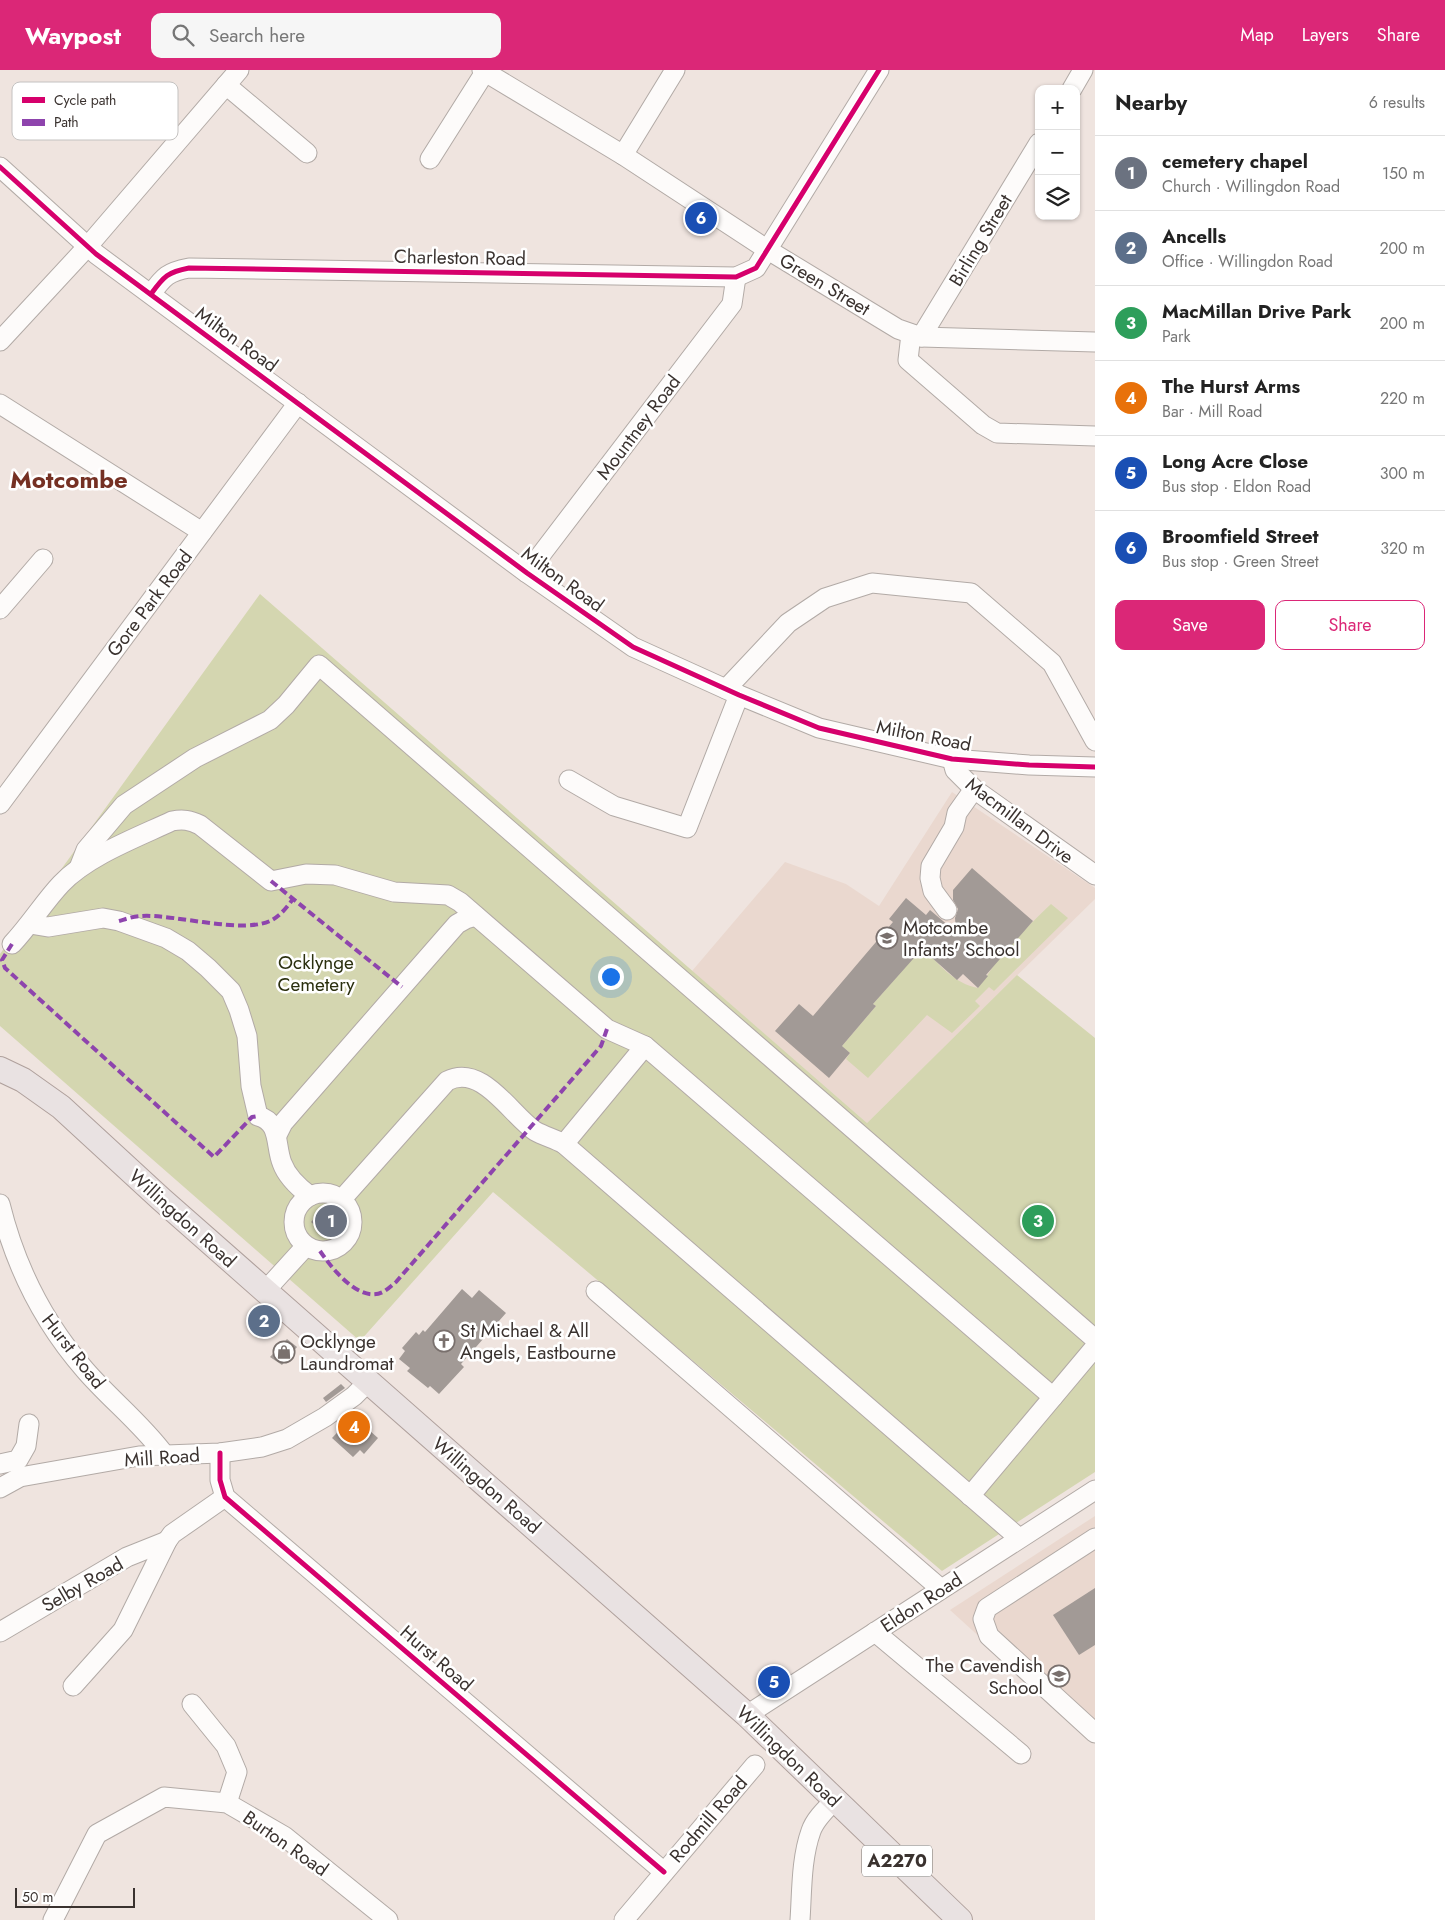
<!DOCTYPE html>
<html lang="en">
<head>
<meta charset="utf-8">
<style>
  :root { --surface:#fff; --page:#f6f6f6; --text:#222; --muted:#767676; --line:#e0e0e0; --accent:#db2777 }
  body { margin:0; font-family:Jost,sans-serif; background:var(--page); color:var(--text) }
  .controls { position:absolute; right:15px; top:15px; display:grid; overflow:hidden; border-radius:10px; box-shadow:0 1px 4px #0004 }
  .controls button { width:45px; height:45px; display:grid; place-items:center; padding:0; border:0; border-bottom:1px solid var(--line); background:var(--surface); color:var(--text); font:25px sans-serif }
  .scale { position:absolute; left:15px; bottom:12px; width:120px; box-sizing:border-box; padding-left:5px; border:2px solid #3a322f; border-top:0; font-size:14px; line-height:18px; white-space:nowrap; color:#3a322f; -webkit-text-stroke:4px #fff; paint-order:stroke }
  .you { position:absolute; left:610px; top:906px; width:18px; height:18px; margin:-12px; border:4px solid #fff; border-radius:50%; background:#1a73e8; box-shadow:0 0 0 8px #1a73e833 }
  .badge { display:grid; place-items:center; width:32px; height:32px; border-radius:50%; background:var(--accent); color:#fff; font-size:16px; font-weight:700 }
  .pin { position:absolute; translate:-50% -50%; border:2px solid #fff; box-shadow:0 1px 5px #0006 }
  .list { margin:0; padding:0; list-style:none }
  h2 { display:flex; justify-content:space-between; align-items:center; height:65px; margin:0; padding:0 20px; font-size:21px }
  h2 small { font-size:16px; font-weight:400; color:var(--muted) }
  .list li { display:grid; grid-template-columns:32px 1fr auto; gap:15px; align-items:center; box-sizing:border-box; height:75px; padding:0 20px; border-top:1px solid var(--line) }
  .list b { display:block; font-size:19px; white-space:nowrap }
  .list p { margin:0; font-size:16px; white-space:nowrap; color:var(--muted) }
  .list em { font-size:16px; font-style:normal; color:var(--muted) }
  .actions { display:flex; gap:10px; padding:15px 20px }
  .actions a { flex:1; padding:11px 0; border:1px solid var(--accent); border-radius:10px; text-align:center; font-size:18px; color:var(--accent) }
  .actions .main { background:var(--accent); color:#fff }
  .icon { flex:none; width:28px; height:28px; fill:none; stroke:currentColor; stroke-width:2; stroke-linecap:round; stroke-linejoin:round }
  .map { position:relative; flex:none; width:1095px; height:1850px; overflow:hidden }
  header { display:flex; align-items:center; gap:30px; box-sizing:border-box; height:70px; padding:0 25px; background:var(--accent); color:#fff }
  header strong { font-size:24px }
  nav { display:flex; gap:28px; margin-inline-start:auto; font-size:18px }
  .search { width:350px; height:45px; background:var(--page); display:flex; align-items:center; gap:12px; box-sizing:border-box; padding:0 18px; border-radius:10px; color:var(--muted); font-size:19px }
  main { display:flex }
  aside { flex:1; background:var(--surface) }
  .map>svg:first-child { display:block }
  .built { fill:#ead8cf }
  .green { fill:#d4d6b0 }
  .building { fill:#a29a96 }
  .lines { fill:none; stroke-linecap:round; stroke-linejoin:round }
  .minor-casing { stroke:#b2aaa6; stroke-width:21 }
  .major-casing { stroke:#afa09c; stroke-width:26 }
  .minor { stroke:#fdfbfa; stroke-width:19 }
  .major { stroke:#e9e2e2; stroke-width:24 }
  .quiet { stroke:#8e44ad; stroke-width:4; stroke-dasharray:8 4; stroke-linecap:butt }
  .cycleway-casing { stroke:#fff; stroke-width:8 }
  .cycleway { stroke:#d6006c; stroke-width:5 }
  .labels { text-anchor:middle; stroke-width:5; stroke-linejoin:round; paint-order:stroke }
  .shield { fill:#fff; stroke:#75706d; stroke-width:1 }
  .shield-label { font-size:18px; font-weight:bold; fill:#3a322f }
  .street-label { font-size:19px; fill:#3a322f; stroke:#fff }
  .poi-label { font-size:19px; fill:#3a322f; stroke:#fff; text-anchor:start }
  .park-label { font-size:19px; fill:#2b300f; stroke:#fff }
  .district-label { font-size:24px; font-weight:bold; fill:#753023; stroke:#fff }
  .key { fill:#fff; stroke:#c4c2c1; stroke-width:1 }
  .key-label { font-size:14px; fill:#3a322f }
</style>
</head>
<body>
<header>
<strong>Waypost</strong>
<div class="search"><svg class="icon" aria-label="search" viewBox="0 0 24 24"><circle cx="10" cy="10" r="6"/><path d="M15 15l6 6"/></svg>Search here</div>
<nav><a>Map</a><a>Layers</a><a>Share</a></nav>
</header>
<main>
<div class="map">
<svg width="1095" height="1850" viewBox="0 0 1095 1850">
  <rect width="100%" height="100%" fill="#efe4df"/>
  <!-- built -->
  <g class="built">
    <polygon points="952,722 1095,818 1095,829 867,1053 692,901 785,792 846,814 879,836"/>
    <polygon points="1095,1446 1095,1672 950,1540"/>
  </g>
  <!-- green -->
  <g class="green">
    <polygon points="260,524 867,1053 1017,905 1095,968 1095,1402 942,1501 493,1122 360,1271 0,956 0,884"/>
    <path d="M1051 834 1068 848 994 921 989 917 975 931 980 936 952 963 927 945 868 1008 846 989 850 983 842 976 876 936 873 934 923 877C938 894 955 914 978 918 984 910 989 903 994 895 1011 873 1031 853 1051 834Z"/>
  </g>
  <!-- building -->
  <g class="building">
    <polygon points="972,798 1033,851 986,905 988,906 978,918 963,904 957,910 922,879 873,934 876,936 842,976 850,983 829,1008 775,961 799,934 813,946 893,852 889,849 906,828 926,845 930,840 956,862 955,848 958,839 953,830 953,820"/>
    <polygon points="330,1132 334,1137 350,1149 331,1170 311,1152"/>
    <polygon points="462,1219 472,1228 479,1220 506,1243 461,1294 464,1297 439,1324 430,1316 428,1318 407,1301 410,1298 399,1289 405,1281 402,1278 416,1262 419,1265 423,1260 425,1262"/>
    <polygon points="287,1269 297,1277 282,1295 270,1287"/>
    <polygon points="341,1314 345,1318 326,1332 323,1328"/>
    <polygon points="353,1346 378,1368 364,1384 360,1380 353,1387 332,1368"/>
    <polygon points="1095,1518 1095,1575 1079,1585 1053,1545"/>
  </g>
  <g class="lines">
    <!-- minor casing -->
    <g class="minor-casing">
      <g id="minor">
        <polyline points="482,0 623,85 768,180 898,259 921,267 1095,272"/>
        <polyline points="226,15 307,83"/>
        <polyline points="1072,19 1083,0"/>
        <polyline points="623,85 675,0"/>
        <polyline points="430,89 485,2"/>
        <polyline points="0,97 96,184 527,503 633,577 739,625 819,658 952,689 1029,695 1095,697"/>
        <path d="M151 224C164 206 168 202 189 198L736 207 756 198 879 0"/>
        <polyline points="911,264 908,290 983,355 997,363 1095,366"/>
        <polyline points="921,267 1039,73"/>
        <polyline points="0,271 88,176 239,0"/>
        <polyline points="0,334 202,462"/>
        <polyline points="527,503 732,234 736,207"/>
        <polyline points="0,539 43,489"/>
        <polyline points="726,619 788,553 825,528 872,513 971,523 1052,593 1095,671"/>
        <polyline points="952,689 955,700 974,719 1095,805"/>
        <polyline points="569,710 614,736 687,758 739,625"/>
        <polyline points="0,734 298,333"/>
        <polyline points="79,798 86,780 124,735 195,688 270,650 286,635 319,595 1095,1269"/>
        <polyline points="947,840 933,821 930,808 931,796 954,757 957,743 974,719"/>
        <path d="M30 854 48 857 103 848 119 851 166 868 188 881 208 898 231 921 239 940 247 966 251 1016 258 1046C281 1052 275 1076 282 1093 287 1107 298 1117 310 1126"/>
        <path d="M12 874C30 855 44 832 61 814 87 786 138 767 172 751 183 749 190 750 200 755L271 811 306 804 335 805 394 822 448 825 460 832 607 959 645 976 1053 1327"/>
        <polyline points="277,1065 283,1053 457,854 466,849 476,846"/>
        <polyline points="564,1074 645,976"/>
        <circle cx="323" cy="1152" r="29"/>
        <path d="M342 1129 447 1011C482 993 510 1044 535 1061 544 1066 555 1069 564 1074L1019 1468"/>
        <path d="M0 1134C15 1195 44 1253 85 1300 110 1329 141 1353 164 1384"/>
        <polyline points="265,1221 306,1176"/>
        <polyline points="596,1221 941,1519"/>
        <polyline points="220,1383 220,1410 225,1427 664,1802"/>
        <polyline points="0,1394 18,1390 26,1376 29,1354"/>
        <polyline points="0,1418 20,1407 139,1386 220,1383 262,1377 287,1369 325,1347 354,1326 369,1311"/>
        <polyline points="970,1426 1095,1277"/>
        <polyline points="1095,1468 987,1538 983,1549 989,1566 1095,1663"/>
        <polyline points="0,1562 127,1487 167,1471"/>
        <polyline points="875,1562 1021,1684"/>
        <polyline points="73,1616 123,1560 167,1471 172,1464 225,1427"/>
        <polyline points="192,1634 226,1676 237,1702 227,1733"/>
        <polyline points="747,1645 1095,1420"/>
        <polyline points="53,1850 97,1764 164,1727 227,1733 284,1766 388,1850"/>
        <polyline points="624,1850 755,1695"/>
        <path d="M800 1850C802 1821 801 1789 811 1761 815 1749 826 1739 835 1730"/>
      </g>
    </g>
    <!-- major casing -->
    <g class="major-casing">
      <polyline id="major" points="0,999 23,1010 61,1037 161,1129 747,1645 960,1850"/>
    </g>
    <!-- minor -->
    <use href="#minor" class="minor"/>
    <!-- major -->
    <use href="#major" class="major"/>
    <!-- quiet -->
    <g class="quiet">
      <polyline points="271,811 402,917"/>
      <path d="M119 851C126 849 134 846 142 846 175 844 244 865 272 850 281 845 287 837 293 829"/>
      <polyline points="12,874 2,890 5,898 214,1087 252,1047 258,1046"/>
      <path d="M320 1181C331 1197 359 1234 383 1222 387 1220 392 1215 396 1212L601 976 607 959"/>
    </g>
    <!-- cycleway casing -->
    <g class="cycleway-casing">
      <g id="cycleway">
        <polyline points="0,97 96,184 527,503 633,577 739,625 819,658 952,689 1029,695 1095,697"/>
        <path d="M151 224C164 206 168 202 189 198L736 207 756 198 879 0"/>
        <polyline points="220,1383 220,1410 225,1427 664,1802"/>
      </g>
    </g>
    <!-- cycleway -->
    <use href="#cycleway" class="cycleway"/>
  </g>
  <!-- icons -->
  <defs>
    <g id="school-ring" transform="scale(1.125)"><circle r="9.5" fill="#fff" stroke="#79706d" stroke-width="1.5"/><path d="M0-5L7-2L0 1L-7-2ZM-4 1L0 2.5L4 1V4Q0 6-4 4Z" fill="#79706d"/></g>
    <g id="church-ring" transform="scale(1.125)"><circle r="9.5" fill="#fff" stroke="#79706d" stroke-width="1.5"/><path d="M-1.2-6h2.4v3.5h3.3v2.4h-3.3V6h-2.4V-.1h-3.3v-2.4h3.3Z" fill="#79706d"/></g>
    <g id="shop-ring" transform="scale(1.125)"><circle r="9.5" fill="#fff" stroke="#79706d" stroke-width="1.5"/><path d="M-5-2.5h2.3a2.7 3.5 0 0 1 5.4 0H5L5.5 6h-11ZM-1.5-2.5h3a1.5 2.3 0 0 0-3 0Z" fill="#79706d"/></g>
  </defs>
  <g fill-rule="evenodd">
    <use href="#school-ring" x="887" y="868"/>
    <use href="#church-ring" x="444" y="1271"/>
    <use href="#shop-ring" x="284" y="1282"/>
    <use href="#school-ring" x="1059" y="1606"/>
  </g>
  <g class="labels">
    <!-- shield labels -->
    <rect class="shield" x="862" y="1775.5" width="70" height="31" rx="4"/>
    <g class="shield-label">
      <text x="897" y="1797">A2270</text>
    </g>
    <!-- street labels -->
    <g class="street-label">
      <text transform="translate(980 170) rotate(-59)" y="7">Birling Street</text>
      <text transform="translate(460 187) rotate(1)" y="7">Charleston Road</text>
      <text transform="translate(825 214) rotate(31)" y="7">Green Street</text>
      <text transform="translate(237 269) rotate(36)" y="7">Milton Road</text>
      <text transform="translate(638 357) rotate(-53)" y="7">Mountney Road</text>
      <text transform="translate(563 509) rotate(36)" y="7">Milton Road</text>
      <text transform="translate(149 533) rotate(-53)" y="7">Gore Park Road</text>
      <text transform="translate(924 665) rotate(11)" y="7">Milton Road</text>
      <text transform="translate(1020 750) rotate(37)" y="7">Macmillan Drive</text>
      <text transform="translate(183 1148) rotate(42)" y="7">Willingdon Road</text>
      <text transform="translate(74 1281) rotate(52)" y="7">Hurst Road</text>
      <text transform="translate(162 1387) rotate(-4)" y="7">Mill Road</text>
      <text transform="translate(487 1415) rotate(41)" y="7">Willingdon Road</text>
      <text transform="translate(82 1514) rotate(-30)" y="7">Selby Road</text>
      <text transform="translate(921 1532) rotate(-33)" y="7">Eldon Road</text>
      <text transform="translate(437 1588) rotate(41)" y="7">Hurst Road</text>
      <text transform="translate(789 1686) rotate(44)" y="7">Willingdon Road</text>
      <text transform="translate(708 1749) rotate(-49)" y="7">Rodmill Road</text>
      <text transform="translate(286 1773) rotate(35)" y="7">Burton Road</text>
    </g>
    <!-- poi labels -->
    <g class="poi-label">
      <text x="903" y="864">Motcombe<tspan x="903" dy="22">Infants' School</tspan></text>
      <text x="460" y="1267">St Michael &amp; All<tspan x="460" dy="22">Angels, Eastbourne</tspan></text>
      <text x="300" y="1278">Ocklynge<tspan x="300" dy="22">Laundromat</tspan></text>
      <text x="1043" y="1602" text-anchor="end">The Cavendish<tspan x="1043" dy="22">School</tspan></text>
    </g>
    <!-- park labels -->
    <g class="park-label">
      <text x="316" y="899">Ocklynge<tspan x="316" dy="22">Cemetery</tspan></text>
    </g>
    <!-- district labels -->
    <g class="district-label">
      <text x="69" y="418">Motcombe</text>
    </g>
  </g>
  <!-- legend -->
  <rect x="12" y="12" width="166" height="58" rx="8" class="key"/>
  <rect x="22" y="27" width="23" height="6" fill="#d6006c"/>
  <rect x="22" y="49" width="23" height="7" fill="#8e44ad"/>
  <g class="key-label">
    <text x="54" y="35">Cycle path</text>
    <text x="54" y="57">Path</text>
  </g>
</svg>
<div class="controls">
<button>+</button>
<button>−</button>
<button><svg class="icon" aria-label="layers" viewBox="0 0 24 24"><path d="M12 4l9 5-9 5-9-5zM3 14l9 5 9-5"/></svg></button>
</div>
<div class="scale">50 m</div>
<div class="you"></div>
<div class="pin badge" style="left:331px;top:1151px;background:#6b7280">1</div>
<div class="pin badge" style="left:264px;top:1251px;background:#5c6f8a">2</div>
<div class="pin badge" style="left:1038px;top:1151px;background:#2e9e5b">3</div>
<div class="pin badge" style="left:354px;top:1357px;background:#e8710a">4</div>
<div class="pin badge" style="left:774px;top:1612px;background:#1a4fb4">5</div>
<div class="pin badge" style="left:701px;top:148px;background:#1a4fb4">6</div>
</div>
<aside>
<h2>Nearby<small>6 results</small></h2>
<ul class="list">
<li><span class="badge" style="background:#6b7280">1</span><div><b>cemetery chapel</b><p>Church · Willingdon Road</p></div><em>150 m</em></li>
<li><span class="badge" style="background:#5c6f8a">2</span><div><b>Ancells</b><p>Office · Willingdon Road</p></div><em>200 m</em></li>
<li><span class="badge" style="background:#2e9e5b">3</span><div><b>MacMillan Drive Park</b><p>Park</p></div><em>200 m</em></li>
<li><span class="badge" style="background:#e8710a">4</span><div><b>The Hurst Arms</b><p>Bar · Mill Road</p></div><em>220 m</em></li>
<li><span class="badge" style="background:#1a4fb4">5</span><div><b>Long Acre Close</b><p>Bus stop · Eldon Road</p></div><em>300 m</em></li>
<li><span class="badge" style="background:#1a4fb4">6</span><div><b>Broomfield Street</b><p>Bus stop · Green Street</p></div><em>320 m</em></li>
</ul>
<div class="actions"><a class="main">Save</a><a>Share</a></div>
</aside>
</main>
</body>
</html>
